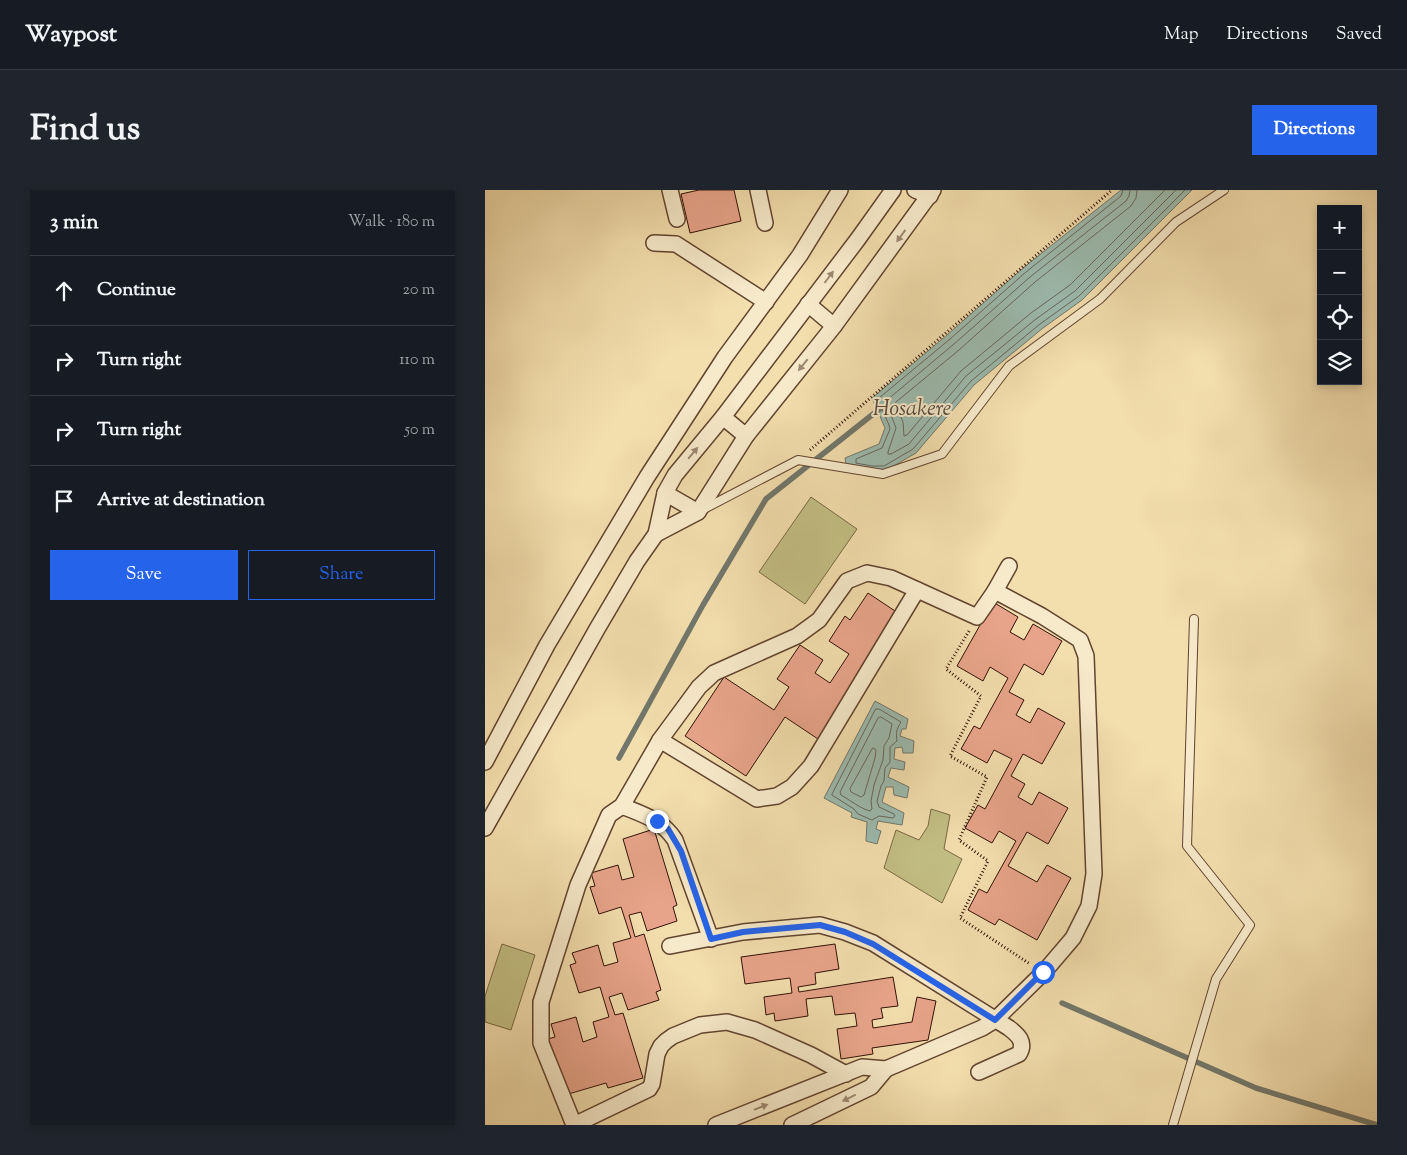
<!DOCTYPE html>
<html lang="en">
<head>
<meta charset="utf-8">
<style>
  :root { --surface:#171b24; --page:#20242c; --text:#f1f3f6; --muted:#9ea1a6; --line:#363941; --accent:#2563eb }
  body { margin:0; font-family:"Sorts Mill Goudy",serif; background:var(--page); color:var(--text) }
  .controls { position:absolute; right:15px; top:15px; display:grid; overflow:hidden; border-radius:0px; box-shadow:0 2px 8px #0003 }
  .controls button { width:45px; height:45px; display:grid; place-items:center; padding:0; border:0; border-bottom:1px solid var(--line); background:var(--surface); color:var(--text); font:25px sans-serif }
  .stop { position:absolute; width:15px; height:15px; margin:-11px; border:4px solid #2563eb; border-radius:50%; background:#fff }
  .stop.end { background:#2563eb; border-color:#fff; box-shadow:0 1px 5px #0008 }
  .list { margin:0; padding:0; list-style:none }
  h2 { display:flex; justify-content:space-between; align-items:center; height:65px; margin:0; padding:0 20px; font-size:21px }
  h2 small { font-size:16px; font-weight:400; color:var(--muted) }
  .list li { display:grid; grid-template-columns:32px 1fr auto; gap:15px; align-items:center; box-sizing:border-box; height:70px; padding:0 20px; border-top:1px solid var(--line) }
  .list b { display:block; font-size:19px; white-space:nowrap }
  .list em { font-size:16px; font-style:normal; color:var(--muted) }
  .actions { display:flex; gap:10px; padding:15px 20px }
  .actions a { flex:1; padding:11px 0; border:1px solid var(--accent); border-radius:0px; text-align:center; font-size:18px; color:var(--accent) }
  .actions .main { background:var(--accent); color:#fff }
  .icon { flex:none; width:28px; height:28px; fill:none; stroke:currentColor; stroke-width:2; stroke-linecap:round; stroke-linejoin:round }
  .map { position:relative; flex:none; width:892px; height:935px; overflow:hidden; border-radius:0px }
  header { display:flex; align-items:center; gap:30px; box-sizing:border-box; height:70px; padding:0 25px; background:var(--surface); border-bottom:1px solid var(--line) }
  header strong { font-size:24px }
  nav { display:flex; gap:28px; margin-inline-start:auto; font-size:18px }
  .intro { display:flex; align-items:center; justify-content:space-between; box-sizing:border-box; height:120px; padding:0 30px }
  h1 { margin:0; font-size:35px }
  .button { padding:12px 22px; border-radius:0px; background:var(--accent); color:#fff; font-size:18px; font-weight:700 }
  main { display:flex; gap:30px; padding:0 30px }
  aside { flex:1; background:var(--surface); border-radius:0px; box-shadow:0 2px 8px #0003 }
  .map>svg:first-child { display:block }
  .green { fill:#c3bf84; stroke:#7a6844 }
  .water { fill:#9cbbaf; stroke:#72776b }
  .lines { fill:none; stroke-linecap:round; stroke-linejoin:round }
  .shore { stroke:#67665a; stroke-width:1 }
  .stream { stroke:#72776b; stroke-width:5.5 }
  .building { fill:#e8a48a; stroke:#321105 }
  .service-casing { stroke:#62442f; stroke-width:10 }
  .minor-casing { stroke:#62442f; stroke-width:18 }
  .path { stroke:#321105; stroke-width:3; stroke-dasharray:1 2.5; stroke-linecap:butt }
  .service { stroke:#f7eaca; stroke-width:8 }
  .minor { stroke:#f7eaca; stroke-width:15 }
  .oneway { fill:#9e8871 }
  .route { stroke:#2563eb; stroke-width:6 }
  .labels { text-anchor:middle; stroke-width:4; stroke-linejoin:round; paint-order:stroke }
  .water-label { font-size:22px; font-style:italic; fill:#574c40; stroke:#f7eaca }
</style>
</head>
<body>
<header>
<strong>Waypost</strong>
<nav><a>Map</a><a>Directions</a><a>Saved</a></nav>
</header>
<div class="intro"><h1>Find us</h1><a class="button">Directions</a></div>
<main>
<aside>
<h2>3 min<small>Walk · 180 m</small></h2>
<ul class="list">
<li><svg class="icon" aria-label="ahead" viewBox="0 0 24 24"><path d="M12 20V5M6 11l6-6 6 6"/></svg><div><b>Continue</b></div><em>20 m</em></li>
<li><svg class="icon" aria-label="right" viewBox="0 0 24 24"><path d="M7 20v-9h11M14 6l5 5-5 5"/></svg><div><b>Turn right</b></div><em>110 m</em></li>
<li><svg class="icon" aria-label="right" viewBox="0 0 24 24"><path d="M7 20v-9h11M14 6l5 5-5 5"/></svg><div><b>Turn right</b></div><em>50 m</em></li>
<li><svg class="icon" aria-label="arrive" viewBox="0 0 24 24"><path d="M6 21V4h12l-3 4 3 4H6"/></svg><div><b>Arrive at destination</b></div></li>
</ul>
<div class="actions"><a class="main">Save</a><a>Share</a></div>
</aside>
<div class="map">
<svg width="892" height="935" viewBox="0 0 892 935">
  <rect width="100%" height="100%" fill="#f3dead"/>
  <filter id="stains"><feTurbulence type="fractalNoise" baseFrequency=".004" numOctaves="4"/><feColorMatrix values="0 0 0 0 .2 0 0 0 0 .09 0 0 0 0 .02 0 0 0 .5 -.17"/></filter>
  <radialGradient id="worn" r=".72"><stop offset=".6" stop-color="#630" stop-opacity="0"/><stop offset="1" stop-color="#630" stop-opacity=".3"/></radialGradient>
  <!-- green -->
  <g class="green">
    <polygon points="326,307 372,339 320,414 274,382"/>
    <polygon points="446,619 465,625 459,659 477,669 457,713 399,678 411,640 434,650 443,636"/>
    <polygon points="17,754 50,765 26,840 0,832 0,806"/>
  </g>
  <!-- water -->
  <g class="water">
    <polygon points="636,0 707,0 597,110 558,138 489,195 431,263 400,281 361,275 360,268 394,254 400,238 387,208 462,145 538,78"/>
    <polygon points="390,511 423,529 421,539 417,539 415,546 429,551 428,563 418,563 417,557 410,558 409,569 420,572 419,580 406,578 403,587 424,597 422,608 409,605 408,597 401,597 397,612 419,623 417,635 393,631 391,639 396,641 392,654 381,651 382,632 366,627 367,623 339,608"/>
  </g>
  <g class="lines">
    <!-- shore -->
    <g class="shore">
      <polyline points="638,0 636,6 541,82 465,149 394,208 393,210 404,235 405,239 397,258 371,269 371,273 387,276 399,276 428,259 486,191 555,134 594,106 700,0"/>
      <polyline points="645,0 644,6 641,11 545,87 469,154 402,210 401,212 411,238 403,262 403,264 406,264 424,254 481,186 551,129 590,101 691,0"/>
      <polyline points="652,0 651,8 646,16 550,92 474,160 411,212 410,214 418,232 419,246 422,245 476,181 546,123 585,95 680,0"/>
      <path d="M391 519H394L416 532C411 540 411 543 412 551L405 557V572L400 578 399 591 396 596 392 611 394 617 409 624 410 626 408 628 394 626 387 630 373 624 369 619 347 605Z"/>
      <path d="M396 527 407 534 404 548 399 556 398 570 389 595 386 611 387 619 385 621C376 619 365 610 356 605L355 602 393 528Z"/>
      <polygon points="388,558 391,560 390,568 379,605 376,607 366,602 365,599"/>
    </g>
    <!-- stream -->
    <g class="stream">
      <polyline points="134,568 218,415 281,309 397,217"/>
      <polyline points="577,813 771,898 892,935"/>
    </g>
  </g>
  <!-- building -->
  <g class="building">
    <polygon points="214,0 249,0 256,31 205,43 196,4"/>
    <polygon points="383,403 416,425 333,549 300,527 261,586 200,546 239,487 289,520 304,497 292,489 315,455 338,470 330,483 345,493 364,464 344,451 360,426 365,430"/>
    <polygon points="508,412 533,427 525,442 539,450 548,434 577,451 558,485 539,474 524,502 539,510 531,525 545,533 553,518 580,533 557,574 538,564 526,586 540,594 533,607 547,615 554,602 583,618 563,654 542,642 523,676 552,692 562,675 586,688 552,750 514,729 510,735 483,720 494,699 502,703 531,651 514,641 507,653 480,638 493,615 500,619 527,569 509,560 502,573 476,559 489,536 495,539 523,488 505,477 498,491 472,476"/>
    <polygon points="169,639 192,715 188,717 192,731 162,741 156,722 144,725 150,747 159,744 176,800 171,802 174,810 143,820 137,803 124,807 130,825 138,823 158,888 123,898 121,893 80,905 63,849 70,847 66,834 91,827 98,852 112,847 108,832 124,827 115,797 94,803 85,775 91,773 87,763 113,755 119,776 133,772 128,753 146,748 136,717 114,724 105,697 110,696 106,683 133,675 137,690 149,687 138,649"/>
    <polygon points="350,754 354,779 330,783 331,794 313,797 314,802 408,787 413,816 396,818 398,828 387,830 388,838 427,832 432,807 451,811 443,850 387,858 388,864 356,869 352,839 372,836 370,823 350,825 347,806 321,809 323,826 290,831 289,823 281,825 279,807 307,803 305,788 260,794 256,767"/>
  </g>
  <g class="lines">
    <!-- service casing -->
    <g class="service-casing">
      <g id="service">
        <polyline points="217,320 313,270 398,284 457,264 524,176 615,109 691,32 739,0"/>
        <polyline points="688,935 731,789 765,735 702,656 709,429"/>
      </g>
    </g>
    <!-- minor casing -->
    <g class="minor-casing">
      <g id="minor">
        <polyline points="185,0 192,29"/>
        <polyline points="273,0 280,33"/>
        <polyline points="430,0 445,6"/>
        <polyline points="169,53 191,54 281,112"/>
        <polyline points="323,114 349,136"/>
        <polyline points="238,227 261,246"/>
        <polyline points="180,303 213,322"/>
        <polyline points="171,344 213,322 261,246 349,136 448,0"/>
        <polyline points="510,401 524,376"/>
        <polyline points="175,550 272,609 292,606 307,597 326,576 432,400"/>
        <polyline points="0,572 62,455 162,287 240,167 315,65 355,0"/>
        <path d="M137 616C159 625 177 630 190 650L226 749"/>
        <polyline points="0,638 112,439 152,371 171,344 180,303 190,285 238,227 373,49 408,0"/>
        <path d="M185 756 258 742 335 735 360 742 388 753 524 838C533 845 541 852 534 864L494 882"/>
        <polyline points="89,935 56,853 56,812 93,695 124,625 137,616 175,550 214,497 229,483 312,446 334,430 362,391 382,383 406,388 492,427 510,401 557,426 595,450 601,466 609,684 604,716 588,748 559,782 510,830 497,838 401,879 377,877 231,935"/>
        <polyline points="89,935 164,899 167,894 172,864 176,856 181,851 188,846 215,835 242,832 270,840 326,865 361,884"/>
        <polyline points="307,935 386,897 401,879"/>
      </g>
    </g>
    <!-- path -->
    <g class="path">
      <polyline points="325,260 627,0"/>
      <polyline points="484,441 461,479 496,506 465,566 502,587 474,650 503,671 475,728 545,774"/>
    </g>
    <!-- service -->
    <use href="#service" class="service"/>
    <!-- minor -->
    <use href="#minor" class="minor"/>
  </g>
  <!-- one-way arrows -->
  <defs><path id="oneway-solid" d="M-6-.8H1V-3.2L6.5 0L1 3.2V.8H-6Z" transform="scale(1.25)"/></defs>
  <g class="oneway">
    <use href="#oneway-solid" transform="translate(416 46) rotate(126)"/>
    <use href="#oneway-solid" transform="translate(344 87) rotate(-53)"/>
    <use href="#oneway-solid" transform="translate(318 175) rotate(129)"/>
    <use href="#oneway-solid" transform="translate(208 263) rotate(-50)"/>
    <use href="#oneway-solid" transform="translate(364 908) rotate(154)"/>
    <use href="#oneway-solid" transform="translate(276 917) rotate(-22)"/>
  </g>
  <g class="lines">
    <!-- route -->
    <polyline class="route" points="172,631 183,639 196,661 226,749 258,742 335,735 360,742 388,754 510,830 558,782"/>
  </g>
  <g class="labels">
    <!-- water labels -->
    <g class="water-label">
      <text x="427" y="225">Hosakere</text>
    </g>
  </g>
  <rect width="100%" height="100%" filter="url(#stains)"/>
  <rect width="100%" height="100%" fill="url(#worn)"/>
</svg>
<div class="controls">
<button>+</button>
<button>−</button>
<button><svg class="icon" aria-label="locate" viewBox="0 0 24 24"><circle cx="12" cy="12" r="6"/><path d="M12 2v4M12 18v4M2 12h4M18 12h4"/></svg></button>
<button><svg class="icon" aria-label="layers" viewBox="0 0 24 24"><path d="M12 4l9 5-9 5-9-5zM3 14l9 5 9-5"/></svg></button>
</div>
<div class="stop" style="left:558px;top:782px"></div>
<div class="stop end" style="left:172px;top:631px"></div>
</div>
</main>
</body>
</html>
